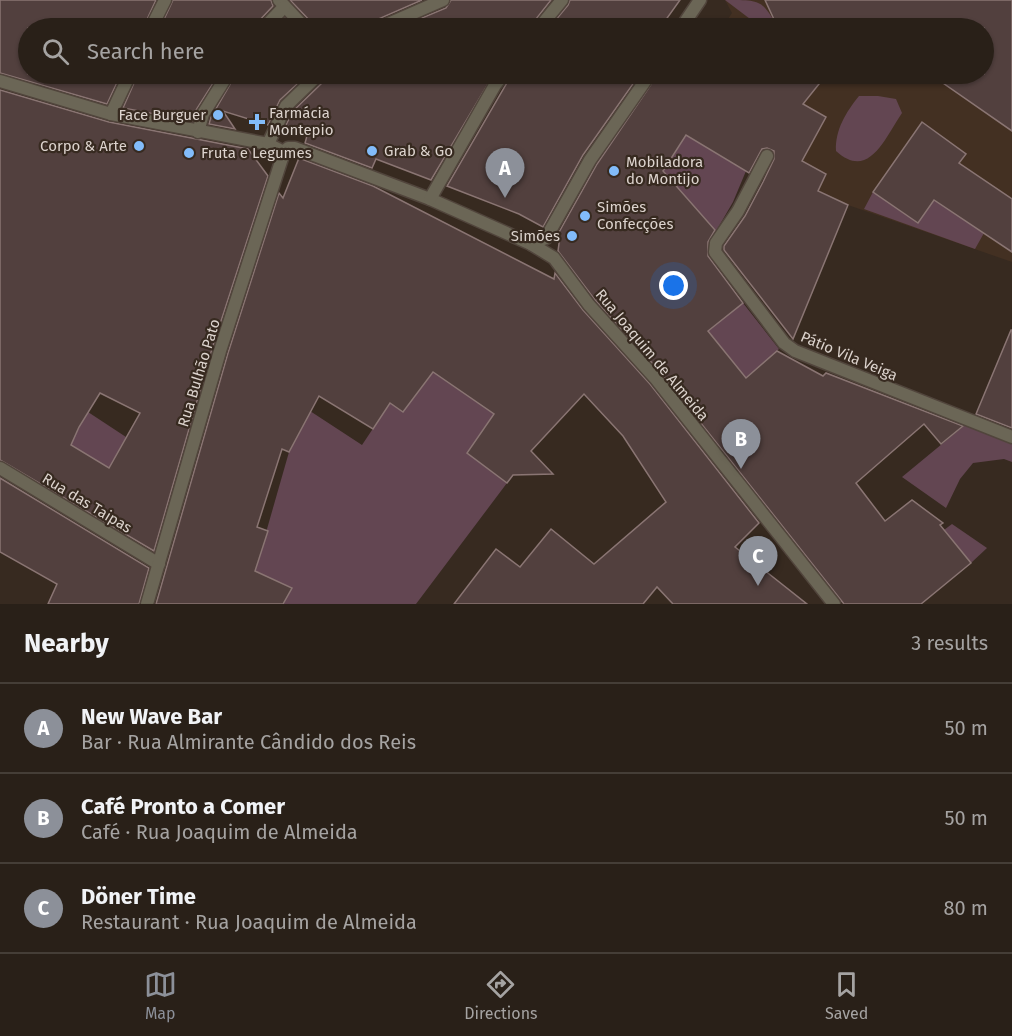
<!DOCTYPE html>
<html lang="en">
<head>
<meta charset="utf-8">
<style>
  :root { --surface:#292018; --page:#352d25; --text:#f1f3f6; --muted:#a5a3a2; --line:#453e37; --accent:#8c9099 }
  body { margin:0; font-family:"Fira Sans",sans-serif; background:var(--page); color:var(--text) }
  .you { position:absolute; left:674px; top:286px; width:21px; height:21px; margin:-15px; border:4px solid #fff; border-radius:50%; background:#1a73e8; box-shadow:0 0 0 9px #1a73e833 }
  .badge { display:grid; place-items:center; width:39px; height:39px; border-radius:50%; background:var(--accent); color:#fff; font-size:20px; font-weight:700 }
  .pin { position:absolute; translate:-50% -50px; filter:drop-shadow(0 2px 3px #0008) }
  .pin::after { content:''; position:absolute; top:32px; width:21px; height:18px; background:inherit; clip-path:polygon(0 0,100% 0,50% 100%) }
  .list { margin:0; padding:0; list-style:none }
  h2 { display:flex; justify-content:space-between; align-items:center; height:78px; margin:0; padding:0 24px; font-size:26px }
  h2 small { font-size:20px; font-weight:400; color:var(--muted) }
  .list li { display:grid; grid-template-columns:39px 1fr auto; gap:18px; align-items:center; box-sizing:border-box; height:90px; padding:0 24px; border-top:2px solid var(--line) }
  .list b { display:block; font-size:22px; white-space:nowrap }
  .list p { margin:0; font-size:20px; white-space:nowrap; color:var(--muted) }
  .list em { font-size:20px; font-style:normal; color:var(--muted) }
  .icon { flex:none; width:33px; height:33px; fill:none; stroke:currentColor; stroke-width:2; stroke-linecap:round; stroke-linejoin:round }
  .map { position:relative; flex:none; width:1012px; height:604px; overflow:hidden }
  .search { position:absolute; background:var(--surface); box-shadow:0 2px 4px #0004; left:18px; right:18px; top:18px; height:66px; display:flex; align-items:center; gap:15px; box-sizing:border-box; padding:0 21px; border-radius:33px; color:var(--muted); font-size:22px }
  .sheet { height:348px; background:var(--surface) }
  nav { display:flex; justify-content:space-around; align-items:center; box-sizing:border-box; height:84px; border-top:2px solid var(--line); background:var(--surface); font-size:16px; color:var(--muted) }
  nav a { display:grid; justify-items:center; gap:3px }
  nav .on { color:var(--accent) }
  .map>svg:first-child { display:block }
  .built { fill:#433022 }
  .green { fill:#634652 }
  .building { fill:#52403e; stroke:#8a7573; stroke-width:1.5; fill-rule:evenodd }
  .lines { fill:none; stroke-linecap:round; stroke-linejoin:round }
  .street-casing { stroke:#51453c; stroke-width:15 }
  .street { stroke:#6b6656; stroke-width:12 }
  .poi-dot { fill:#82bcfa; stroke:#372a20; stroke-width:2 }
  .labels { text-anchor:middle; stroke-width:4.5; stroke-linejoin:round; paint-order:stroke }
  .poi-label { font-size:15px; fill:#dcd3cd; stroke:#372a20; text-anchor:start }
  .street-label { font-size:15px; fill:#dcd3cd; stroke:#372a20 }
</style>
</head>
<body>
<div class="map">
<svg width="1012" height="604" viewBox="0 0 1012 604">
  <rect width="100%" height="100%" fill="#372a20"/>
  <!-- built -->
  <polygon class="built" points="725,0 1012,0 1012,262 848,205 818,191 777,148 801,103 749,74 984,74 984,28 722,28 732,13"/>
  <!-- green -->
  <g class="green">
    <path d="M725 0C762 0 762 0 778 28H762Z"/>
    <path d="M827 74H886L891 76 887 83C866 78 847 83 827 74Z"/>
    <path d="M859 96H878L896 99 902 113C885 138 869 181 836 151 835 130 846 112 859 96Z"/>
    <polygon points="643,108 746,171 733,202 705,250 713,228 663,171 666,166"/>
    <polygon points="954,171 984,233 975,249 864,209 873,192 918,223"/>
    <polygon points="743,303 779,349 746,378 714,338 665,378 658,371"/>
    <polygon points="459,338 494,414 467,453 507,483 416,604 283,604 291,588 255,571 289,452 310,411 362,445 390,403 403,412"/>
    <polygon points="0,405 75,434 79,427 66,419 84,419 88,412 126,437 119,451 146,479 108,468"/>
    <polygon points="965,425 1012,444 1012,462 1004,459 973,463 960,479 946,508 902,477"/>
    <polygon points="952,524 987,548 971,563 944,530"/>
  </g>
  <!-- building -->
  <g class="building">
    <polygon points="0,0 156,0 143,28 28,28 28,74 121,74 107,104 0,73"/>
    <polygon points="173,0 271,0 273,6 258,22 256,28 160,28"/>
    <polygon points="290,0 422,0 376,20 371,28 313,28 311,22"/>
    <polygon points="451,0 551,0 533,23 531,28 398,28 446,8"/>
    <polygon points="570,0 680,0 660,28 549,28 568,5"/>
    <polygon points="765,0 1012,0 1012,131 930,74 984,74 984,28 778,28"/>
    <polygon points="285,18 294,28 275,28"/>
    <polygon points="138,74 219,74 196,110 192,121 123,108"/>
    <polygon points="236,74 308,74 280,100 268,125 223,111 235,129 209,124 211,117"/>
    <polygon points="327,74 494,74 431,180 376,159 372,168 305,143 307,136 284,129 293,111 325,80"/>
    <polygon points="512,74 640,74 583,155 543,227 519,214 447,186"/>
    <polygon points="658,74 827,74 803,104 826,117 802,161 826,174 818,191 848,205 793,339 724,250 724,246 745,216 763,182 774,159 774,151 767,148 762,149 749,173 686,135 663,171 715,230 708,242 708,256 743,303 708,331 746,378 777,351 823,376 826,373 963,426 941,444 924,424 856,483 885,521 912,500 943,523 940,525 971,563 921,604 844,604 662,374 595,300 558,251 560,236 558,234 597,164"/>
    <path d="M0 90 109 122 248 149 268 176 212 349 154 551 0 460ZM100 393 140 413 109 468 71 445 79 427Z"/>
    <polygon points="922,122 966,154 959,163 1012,199 1012,252 934,200 918,223 873,192"/>
    <polygon points="299,158 373,186 554,279 555,273 583,310 650,384 759,523 735,547 807,604 673,604 657,587 643,604 454,604 496,549 520,567 551,529 594,564 666,502 623,436 584,394 531,451 553,474 513,475 507,483 467,453 494,414 433,372 403,412 390,403 373,429 319,396 289,452 282,449 257,527 268,531 255,571 292,588 283,604 156,604 228,353 279,193 283,198"/>
    <polygon points="1011,330 1012,330 1012,428 976,414"/>
    <polygon points="0,478 149,568 139,604 48,604 57,584 0,552"/>
  </g>
  <g class="lines">
    <!-- street casing -->
    <g class="street-casing">
      <g id="street">
        <polyline points="279,0 305,28"/>
        <polyline points="151,28 165,0"/>
        <polyline points="264,28 284,7"/>
        <polyline points="379,28 443,0"/>
        <polyline points="539,28 562,0"/>
        <polyline points="681,28 700,0"/>
        <polyline points="0,81 111,114 268,144 284,152"/>
        <polyline points="111,114 130,74"/>
        <polyline points="198,132 203,114 228,74"/>
        <polyline points="268,144 286,106 319,74"/>
        <polyline points="284,152 288,148 295,148 430,199 531,244 554,258 589,305 656,379 834,604"/>
        <polyline points="767,156 738,211 716,243 715,252 784,343 795,351 1012,437"/>
        <polyline points="430,199 495,85 504,74"/>
        <polyline points="531,244 546,238 590,160 650,74"/>
        <polyline points="0,468 159,564"/>
        <polyline points="147,604 220,351 284,152"/>
      </g>
    </g>
    <!-- street -->
    <use href="#street" class="street"/>
  </g>
  <!-- markers -->
  <g class="poi-dot">
    <circle cx="218" cy="115" r="6"/>
    <path d="M254 113h6v6h6v6h-6v6h-6v-6h-6v-6h6z"/>
    <circle cx="139" cy="146" r="6"/>
    <circle cx="372" cy="151" r="6"/>
    <circle cx="189" cy="153" r="6"/>
    <circle cx="614" cy="171" r="6"/>
    <circle cx="585" cy="216" r="6"/>
    <circle cx="572" cy="236" r="6"/>
  </g>
  <g class="labels">
    <!-- poi labels -->
    <g class="poi-label">
      <text x="269" y="118">Farmácia<tspan x="269" dy="17">Montepio</tspan></text>
      <text x="206" y="120" text-anchor="end">Face Burguer</text>
      <text x="127" y="151" text-anchor="end">Corpo &amp; Arte</text>
      <text x="384" y="156">Grab &amp; Go</text>
      <text x="201" y="158">Fruta e Legumes</text>
      <text x="626" y="167">Mobiladora<tspan x="626" dy="17">do Montijo</tspan></text>
      <text x="597" y="212">Simões<tspan x="597" dy="17">Confecções</tspan></text>
      <text x="560" y="241" text-anchor="end">Simões</text>
    </g>
    <!-- street labels -->
    <g class="street-label">
      <text transform="translate(652 355) rotate(50)" y="5">Rua Joaquim de Almeida</text>
      <text transform="translate(849 356) rotate(23)" y="5">Pátio Vila Veiga</text>
      <text transform="translate(199 373) rotate(-73)" y="5">Rua Bulhão Pato</text>
      <text transform="translate(87 503) rotate(31)" y="5">Rua das Taipas</text>
    </g>
  </g>
</svg>
<div class="you"></div>
<div class="pin badge" style="left:505px;top:198px">A</div>
<div class="pin badge" style="left:741px;top:469px">B</div>
<div class="pin badge" style="left:758px;top:586px">C</div>
<div class="search"><svg class="icon" aria-label="search" viewBox="0 0 24 24"><circle cx="10" cy="10" r="6"/><path d="M15 15l6 6"/></svg>Search here</div>
</div>
<section class="sheet">
<h2>Nearby<small>3 results</small></h2>
<ul class="list">
<li><span class="badge">A</span><div><b>New Wave Bar</b><p>Bar · Rua Almirante Cândido dos Reis</p></div><em>50 m</em></li>
<li><span class="badge">B</span><div><b>Café Pronto a Comer</b><p>Café · Rua Joaquim de Almeida</p></div><em>50 m</em></li>
<li><span class="badge">C</span><div><b>Döner Time</b><p>Restaurant · Rua Joaquim de Almeida</p></div><em>80 m</em></li>
</ul>
</section>
<nav>
<a class="on"><svg class="icon" aria-label="map" viewBox="0 0 24 24"><path d="M3 6l6-2 6 2 6-2v14l-6 2-6-2-6 2zM9 4v14M15 6v14"/></svg>Map</a>
<a><svg class="icon" aria-label="directions" viewBox="0 0 24 24"><path d="M12 3l9 9-9 9-9-9zM9 14v-3h6M13 9l2 2-2 2"/></svg>Directions</a>
<a><svg class="icon" aria-label="saved" viewBox="0 0 24 24"><path d="M7 4h10v16l-5-4-5 4z"/></svg>Saved</a>
</nav>
</body>
</html>
